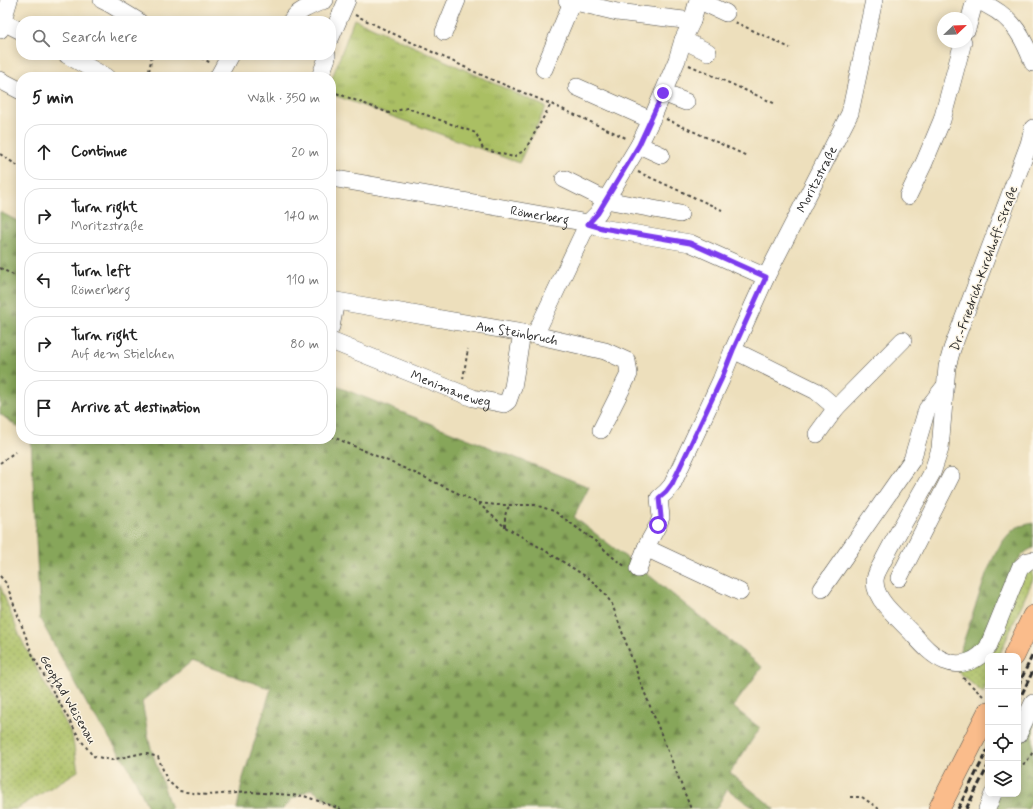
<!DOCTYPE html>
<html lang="en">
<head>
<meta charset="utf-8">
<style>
  :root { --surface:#fff; --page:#f6f6f6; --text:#222; --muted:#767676; --line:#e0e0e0 }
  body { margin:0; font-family:Mynerve,sans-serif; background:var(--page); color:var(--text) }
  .controls { position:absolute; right:12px; bottom:12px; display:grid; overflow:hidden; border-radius:8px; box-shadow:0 2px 10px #0003 }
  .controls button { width:36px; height:36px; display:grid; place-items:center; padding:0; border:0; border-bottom:1px solid var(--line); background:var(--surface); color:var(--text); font:20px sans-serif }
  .compass { position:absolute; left:937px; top:12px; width:36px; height:36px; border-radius:50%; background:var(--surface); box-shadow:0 2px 10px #0003; rotate:67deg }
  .stop { position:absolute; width:12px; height:12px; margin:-9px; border:3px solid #7c3aed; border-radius:50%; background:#fff }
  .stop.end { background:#7c3aed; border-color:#fff; box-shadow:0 1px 4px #0008 }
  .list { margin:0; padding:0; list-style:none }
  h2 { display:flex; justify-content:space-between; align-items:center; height:52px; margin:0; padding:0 16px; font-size:17px }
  h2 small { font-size:13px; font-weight:400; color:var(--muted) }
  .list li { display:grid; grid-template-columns:26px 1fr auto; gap:12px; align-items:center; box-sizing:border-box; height:56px; margin:0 8px 8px; padding:0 8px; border:1px solid var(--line); border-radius:16px }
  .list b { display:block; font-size:15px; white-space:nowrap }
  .list p { margin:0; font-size:13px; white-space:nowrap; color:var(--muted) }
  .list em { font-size:13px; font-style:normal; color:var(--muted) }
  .icon { flex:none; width:22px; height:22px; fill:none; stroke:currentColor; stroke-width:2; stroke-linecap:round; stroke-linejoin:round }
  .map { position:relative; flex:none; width:1033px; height:809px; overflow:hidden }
  .search { position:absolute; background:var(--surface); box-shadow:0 2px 10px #0003; left:16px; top:16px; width:320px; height:44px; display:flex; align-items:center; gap:10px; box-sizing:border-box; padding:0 14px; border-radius:16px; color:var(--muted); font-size:15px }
  .panel { position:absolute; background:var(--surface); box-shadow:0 2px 10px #0003; left:16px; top:72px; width:320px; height:372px; border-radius:16px }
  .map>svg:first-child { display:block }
  .grass { fill:url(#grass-dots); stroke:#6a7548 }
  .forest { fill:url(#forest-firs); stroke:#596842 }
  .park { fill:url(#park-tufts); stroke:#6a7548 }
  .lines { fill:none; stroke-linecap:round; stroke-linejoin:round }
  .minor-casing { stroke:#484641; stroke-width:18 }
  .major-casing { stroke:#484641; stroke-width:22 }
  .path { stroke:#484641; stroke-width:2; stroke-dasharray:3 3; stroke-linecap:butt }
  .minor { stroke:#fff; stroke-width:17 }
  .major { stroke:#fabc8b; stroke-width:21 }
  .rail { stroke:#2b2b2b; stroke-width:3; stroke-dasharray:6 3; stroke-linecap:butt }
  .route { stroke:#7c3aed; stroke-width:5 }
  .labels { text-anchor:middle; stroke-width:3; stroke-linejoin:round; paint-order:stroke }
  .street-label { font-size:13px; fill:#2b2b2b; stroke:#fcf5e5 }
</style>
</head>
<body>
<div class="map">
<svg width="1033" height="809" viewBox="0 0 1033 809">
  <defs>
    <pattern id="grass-dots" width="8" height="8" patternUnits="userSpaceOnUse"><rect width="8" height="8" fill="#aabf64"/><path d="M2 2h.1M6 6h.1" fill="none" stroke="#8b9b53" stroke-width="1.8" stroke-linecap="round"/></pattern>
    <pattern id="forest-firs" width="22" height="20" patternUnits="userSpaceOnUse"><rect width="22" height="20" fill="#87a65a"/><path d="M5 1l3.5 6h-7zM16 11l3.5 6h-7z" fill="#6f874b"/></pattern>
    <pattern id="park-tufts" width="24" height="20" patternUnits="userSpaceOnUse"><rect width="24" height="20" fill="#aabf64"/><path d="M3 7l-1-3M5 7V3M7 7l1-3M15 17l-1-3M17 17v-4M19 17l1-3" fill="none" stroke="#8b9b53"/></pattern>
  </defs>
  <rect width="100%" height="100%" fill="#fcf5e5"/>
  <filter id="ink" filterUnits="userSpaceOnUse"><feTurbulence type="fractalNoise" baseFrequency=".025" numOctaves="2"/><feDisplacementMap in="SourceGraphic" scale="8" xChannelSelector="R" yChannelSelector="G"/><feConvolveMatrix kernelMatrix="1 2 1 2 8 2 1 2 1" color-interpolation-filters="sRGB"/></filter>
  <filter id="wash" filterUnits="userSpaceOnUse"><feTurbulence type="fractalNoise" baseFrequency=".012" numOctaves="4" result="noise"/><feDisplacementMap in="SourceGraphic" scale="16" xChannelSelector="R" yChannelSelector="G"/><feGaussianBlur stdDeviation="0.9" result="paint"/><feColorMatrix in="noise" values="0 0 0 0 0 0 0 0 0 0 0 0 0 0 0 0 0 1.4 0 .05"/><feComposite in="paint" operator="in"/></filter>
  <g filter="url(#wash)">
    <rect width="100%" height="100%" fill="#eddfbc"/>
    <!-- grass -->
    <g class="grass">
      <polygon points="1031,568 1033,569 1033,579 999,656 988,656 988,681 983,693 955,669 1026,570"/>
      <polygon points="0,585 20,637 72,735 78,771 16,809 0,809"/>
    </g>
    <!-- forest -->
    <g class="forest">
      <polygon points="0,212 21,223 21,429 0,414"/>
      <polygon points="331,384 589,487 574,517 650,576 762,667 733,707 760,728 730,773 775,809 755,809 727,789 716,809 341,809 311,789 292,799 283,809 237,809 243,778 271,689 192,661 142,702 150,745 171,809 149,809 128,766 89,708 40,619 31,439 331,439"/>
      <path d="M1033 523V548C1025 551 1021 556 1016 563L980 645 976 651 957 659C964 640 971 620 977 601 986 577 993 548 1013 530 1019 525 1026 525 1033 523Z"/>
      <polygon points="1033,715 1033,798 1028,809 991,809 997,794 1018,794 1018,747"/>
    </g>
    <!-- park -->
    <polygon class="park" points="354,19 546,107 519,163 331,94 331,81"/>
  </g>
  <g filter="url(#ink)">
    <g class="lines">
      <!-- minor casing -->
      <g class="minor-casing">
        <g id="minor">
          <polyline points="102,0 110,4 138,21"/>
          <polyline points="567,0 617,12 692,21"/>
          <polyline points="698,0 726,13"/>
          <path d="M976 0C1008 13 1021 30 1033 63"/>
          <path d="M291 21C298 10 313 5 325 0"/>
          <polyline points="3,22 21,31"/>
          <polyline points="967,29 975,0"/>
          <polyline points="0,30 9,0"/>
          <polyline points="444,32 457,0"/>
          <polyline points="331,37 347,0"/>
          <polyline points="683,40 708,52"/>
          <polyline points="67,55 106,77"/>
          <polyline points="544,69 572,2"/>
          <polyline points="218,77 230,55"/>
          <polyline points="320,77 327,58 327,55"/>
          <polyline points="0,80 21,91"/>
          <polyline points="577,87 651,120"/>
          <polyline points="663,93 686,102"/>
          <path d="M1033 128 1029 144 952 349 947 367 940 449 932 473C916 502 899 530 884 559 881 566 875 573 875 581 875 591 880 599 886 606 894 615 903 624 912 633 921 643 932 656 945 661 961 668 978 661 988 647L1020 568 1028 561 1033 560"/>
          <polyline points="639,145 661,155"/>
          <path id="s1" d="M331 178 588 223 602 228 690 243 766 277"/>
          <polyline points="564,179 606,200 680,214"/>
          <polyline points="908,196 924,163 942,120 963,42"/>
          <path id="s2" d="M331 300 535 335 605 351 627 361 629 374 601 430"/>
          <polyline points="331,327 336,301"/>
          <polyline points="535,335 588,223 598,213 639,145 654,114 677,60 683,40 692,21 698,0"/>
          <path id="s3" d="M331 341 473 398 504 404 508 401 513 387 522 333"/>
          <polyline points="733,350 816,391 836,408"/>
          <polyline points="817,434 836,408 903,340"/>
          <polyline points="646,548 740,592"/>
          <path id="s4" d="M638 569 647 545 658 525 661 517 659 498 666 492 672 485 721 380 733 350 766 277 850 113 874 0"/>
          <polyline points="899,578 951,476"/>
          <polyline points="822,589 912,460 927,409 945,386"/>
          <polyline points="1018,735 1033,703"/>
          <polyline points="987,809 993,794"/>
        </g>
      </g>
      <!-- major casing -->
      <g class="major-casing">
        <g id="major">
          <polyline points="1014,656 1033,616"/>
          <polyline points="939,809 988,712"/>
        </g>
      </g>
      <!-- path -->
      <g class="path">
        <polyline points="355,15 394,34 488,78 551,104 626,138"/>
        <polyline points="735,22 790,48"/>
        <polyline points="196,55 211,63"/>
        <polyline points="689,65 776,104"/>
        <polyline points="148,77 152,55"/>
        <polyline points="331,91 389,113 407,108 476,133 483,149 513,157 525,150 551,104"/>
        <polyline points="666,119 747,156"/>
        <polyline points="0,154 21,168"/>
        <polyline points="638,172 722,210"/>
        <polyline points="0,268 21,279"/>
        <polyline points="463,379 468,349"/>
        <polyline points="331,436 424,477 478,503 505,527 541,548 590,579 605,594 612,604 640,681 691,809"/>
        <polyline points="0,463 15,452"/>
        <polyline points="479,503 497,505 535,505 554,511 595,541 616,560 625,566"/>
        <path d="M505 527C505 518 504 511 511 505"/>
        <polyline points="0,576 6,583 33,656 80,739 93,756 111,760 143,753 158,757 167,780 179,791 207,795 251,792 304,796 341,809"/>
        <polyline points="963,678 983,696"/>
        <path d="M1018 768C1025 764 1030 758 1033 751"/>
        <polyline points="850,797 862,797 879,809"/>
      </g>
      <!-- minor -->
      <use href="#minor" class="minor"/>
      <!-- major -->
      <use href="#major" class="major"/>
      <!-- rail -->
      <g class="rail">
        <polyline points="1018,686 1033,654"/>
        <polyline points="1018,702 1033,671"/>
        <polyline points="958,809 988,749"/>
        <polyline points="966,809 988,766"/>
      </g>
    </g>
  </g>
  <g class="lines" filter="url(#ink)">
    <!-- route -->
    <polyline class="route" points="658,525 661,517 659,498 666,492 672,484 721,380 733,350 766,277 690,243 602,228 588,224 598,213 639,145 663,93"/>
  </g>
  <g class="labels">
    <!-- street labels -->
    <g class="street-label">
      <text dy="5" stroke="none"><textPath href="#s4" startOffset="433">Moritzstraße</textPath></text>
      <text dy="5" stroke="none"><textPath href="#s1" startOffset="212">Römerberg</textPath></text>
      <text transform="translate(983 268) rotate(-70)" y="5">Dr.-Friedrich-Kirchhoff-Straße</text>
      <text dy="5" stroke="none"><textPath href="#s2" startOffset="189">Am Steinbruch</textPath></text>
      <text dy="5" stroke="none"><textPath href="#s3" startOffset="129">Menimaneweg</textPath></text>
      <text transform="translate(69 699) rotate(60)" y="5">Geopfad Weisenau</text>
    </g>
  </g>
</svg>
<div class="controls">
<button>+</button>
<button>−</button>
<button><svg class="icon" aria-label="locate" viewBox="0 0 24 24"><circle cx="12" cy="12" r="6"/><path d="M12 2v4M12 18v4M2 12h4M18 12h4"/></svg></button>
<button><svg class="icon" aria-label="layers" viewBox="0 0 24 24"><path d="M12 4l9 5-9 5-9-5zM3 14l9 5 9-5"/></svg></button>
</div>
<svg class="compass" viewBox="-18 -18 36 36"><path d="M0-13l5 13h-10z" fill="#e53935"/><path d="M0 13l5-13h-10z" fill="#767676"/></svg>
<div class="stop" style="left:658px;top:525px"></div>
<div class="stop end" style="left:663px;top:93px"></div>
<div class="search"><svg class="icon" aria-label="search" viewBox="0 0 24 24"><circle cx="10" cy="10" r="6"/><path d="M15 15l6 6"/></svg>Search here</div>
<section class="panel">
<h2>5 min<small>Walk · 350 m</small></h2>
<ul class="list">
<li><svg class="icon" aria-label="ahead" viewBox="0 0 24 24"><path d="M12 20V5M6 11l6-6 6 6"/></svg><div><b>Continue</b></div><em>20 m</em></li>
<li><svg class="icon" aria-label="right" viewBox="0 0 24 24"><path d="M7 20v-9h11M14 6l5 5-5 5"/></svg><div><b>Turn right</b><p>Moritzstraße</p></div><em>140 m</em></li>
<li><svg class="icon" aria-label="left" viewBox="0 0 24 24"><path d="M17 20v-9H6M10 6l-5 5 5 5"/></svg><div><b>Turn left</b><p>Römerberg</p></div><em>110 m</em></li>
<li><svg class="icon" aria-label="right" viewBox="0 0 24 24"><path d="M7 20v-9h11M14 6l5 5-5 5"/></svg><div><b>Turn right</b><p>Auf dem Stielchen</p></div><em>80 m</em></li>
<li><svg class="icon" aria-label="arrive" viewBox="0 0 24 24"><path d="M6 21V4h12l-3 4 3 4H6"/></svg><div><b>Arrive at destination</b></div></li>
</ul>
</section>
</div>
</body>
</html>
